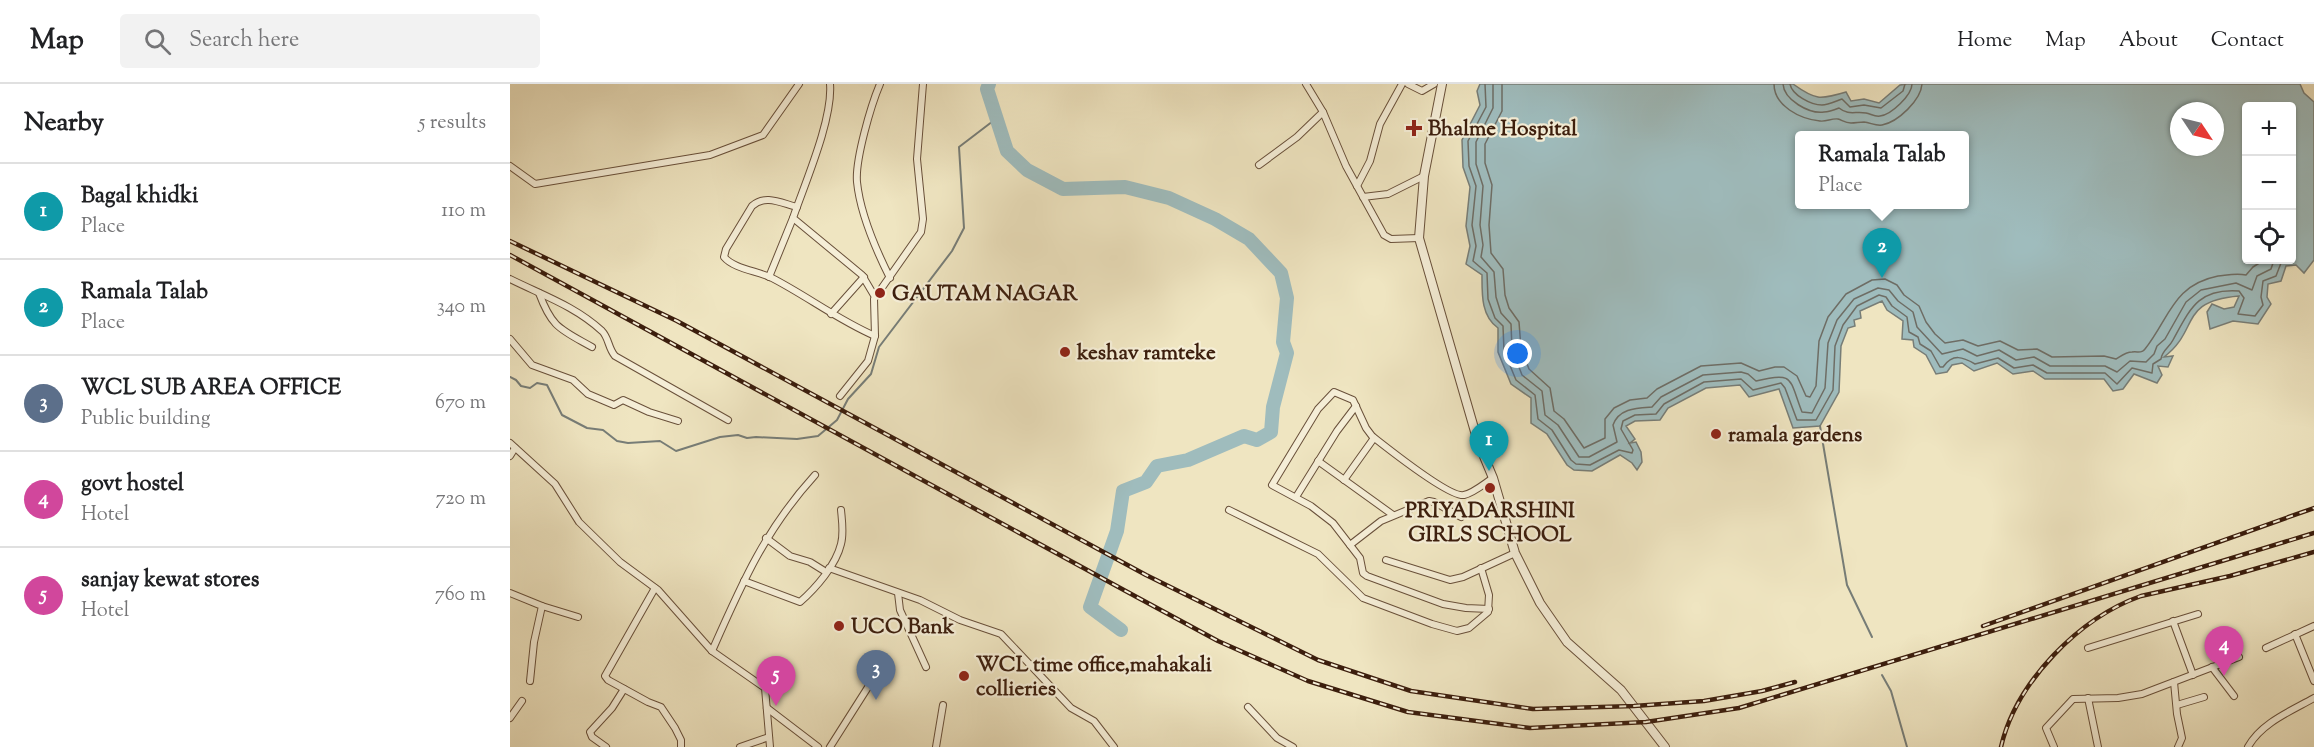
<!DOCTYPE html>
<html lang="en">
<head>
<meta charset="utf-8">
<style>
  :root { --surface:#fff; --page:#f2f2f2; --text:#202124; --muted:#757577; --line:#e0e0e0; --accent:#8f2418 }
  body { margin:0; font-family:"Sorts Mill Goudy",serif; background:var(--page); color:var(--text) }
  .controls { position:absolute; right:18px; top:18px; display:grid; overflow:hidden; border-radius:6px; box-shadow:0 2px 4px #0004 }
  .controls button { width:54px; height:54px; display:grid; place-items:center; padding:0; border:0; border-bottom:2px solid var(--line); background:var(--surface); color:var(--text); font:30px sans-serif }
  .compass { position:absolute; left:1660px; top:18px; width:54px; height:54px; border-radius:50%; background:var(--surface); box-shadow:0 2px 4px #0004; rotate:125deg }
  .you { position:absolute; left:1008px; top:270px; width:21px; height:21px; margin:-15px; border:4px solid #fff; border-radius:50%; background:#1a73e8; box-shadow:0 0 0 9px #1a73e833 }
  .badge { display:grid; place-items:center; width:39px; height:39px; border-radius:50%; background:var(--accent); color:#fff; font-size:20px; font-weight:700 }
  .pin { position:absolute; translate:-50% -50px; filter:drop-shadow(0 2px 3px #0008) }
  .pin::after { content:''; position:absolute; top:32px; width:21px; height:18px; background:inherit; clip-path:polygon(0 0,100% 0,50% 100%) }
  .popup { position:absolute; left:1285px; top:47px; width:174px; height:78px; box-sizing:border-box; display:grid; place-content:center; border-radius:6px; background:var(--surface); filter:drop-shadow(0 2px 4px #0005); font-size:20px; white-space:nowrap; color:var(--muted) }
  .popup b { font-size:22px; color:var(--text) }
  .popup::after { content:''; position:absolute; left:50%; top:100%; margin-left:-12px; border:12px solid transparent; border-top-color:var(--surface) }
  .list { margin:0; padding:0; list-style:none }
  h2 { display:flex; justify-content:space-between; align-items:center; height:78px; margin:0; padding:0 24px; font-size:26px }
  h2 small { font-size:20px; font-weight:400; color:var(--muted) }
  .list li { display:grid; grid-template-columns:39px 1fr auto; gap:18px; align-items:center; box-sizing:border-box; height:96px; padding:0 24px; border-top:2px solid var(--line) }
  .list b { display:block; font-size:22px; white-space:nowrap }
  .list p { margin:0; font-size:20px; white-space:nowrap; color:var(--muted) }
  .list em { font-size:20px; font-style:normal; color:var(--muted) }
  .icon { flex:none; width:33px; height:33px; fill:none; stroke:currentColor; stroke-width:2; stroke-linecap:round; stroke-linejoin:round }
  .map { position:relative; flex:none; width:1804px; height:663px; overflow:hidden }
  header { display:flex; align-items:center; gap:36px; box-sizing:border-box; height:84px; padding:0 30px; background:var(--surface); border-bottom:2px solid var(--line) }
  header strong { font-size:28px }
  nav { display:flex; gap:33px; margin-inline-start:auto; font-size:21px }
  .search { width:420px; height:54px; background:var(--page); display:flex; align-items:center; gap:15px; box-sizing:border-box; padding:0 21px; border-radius:6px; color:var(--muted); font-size:22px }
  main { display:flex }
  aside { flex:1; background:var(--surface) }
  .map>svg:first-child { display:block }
  .water { fill:#9fbcbd; stroke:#777d77; stroke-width:1.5; fill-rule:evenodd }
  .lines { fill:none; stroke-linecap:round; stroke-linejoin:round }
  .shore { stroke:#6e6d65; stroke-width:1.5 }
  .stream { stroke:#777d77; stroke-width:2 }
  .river { stroke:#9fbcbd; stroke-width:14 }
  .minor-casing { stroke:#69503a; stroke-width:8 }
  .tertiary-casing { stroke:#69503a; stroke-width:10 }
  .minor { stroke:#f5eed7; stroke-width:6 }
  .tertiary { stroke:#f5eed7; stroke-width:8 }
  .rail-casing { stroke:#3c1e0d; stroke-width:4.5 }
  .rail { stroke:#f5eed7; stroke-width:2; stroke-dasharray:7; stroke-linecap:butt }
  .poi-dot { fill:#8f2418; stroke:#f5eed7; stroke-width:2 }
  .labels { text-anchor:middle; stroke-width:4.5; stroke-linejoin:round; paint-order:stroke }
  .poi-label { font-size:21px; font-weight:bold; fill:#3c1e0d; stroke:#f5eed7; text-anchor:start }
</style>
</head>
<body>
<header>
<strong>Map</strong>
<div class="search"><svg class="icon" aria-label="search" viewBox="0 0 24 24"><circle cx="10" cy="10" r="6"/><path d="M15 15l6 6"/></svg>Search here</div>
<nav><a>Home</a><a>Map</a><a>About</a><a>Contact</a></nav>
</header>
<main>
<aside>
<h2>Nearby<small>5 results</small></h2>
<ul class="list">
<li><span class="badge" style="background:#0f9aa8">1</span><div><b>Bagal khidki</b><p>Place</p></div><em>110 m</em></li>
<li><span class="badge" style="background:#0f9aa8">2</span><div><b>Ramala Talab</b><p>Place</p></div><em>340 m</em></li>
<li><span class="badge" style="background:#5c6f8a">3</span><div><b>WCL SUB AREA OFFICE</b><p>Public building</p></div><em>670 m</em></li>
<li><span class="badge" style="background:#d1479c">4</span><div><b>govt hostel</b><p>Hotel</p></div><em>720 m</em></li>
<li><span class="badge" style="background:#d1479c">5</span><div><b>sanjay kewat stores</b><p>Hotel</p></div><em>760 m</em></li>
</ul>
</aside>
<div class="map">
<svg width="1804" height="663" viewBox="0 0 1804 663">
  <rect width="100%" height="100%" fill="#efe5c1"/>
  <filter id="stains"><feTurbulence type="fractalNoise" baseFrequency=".00333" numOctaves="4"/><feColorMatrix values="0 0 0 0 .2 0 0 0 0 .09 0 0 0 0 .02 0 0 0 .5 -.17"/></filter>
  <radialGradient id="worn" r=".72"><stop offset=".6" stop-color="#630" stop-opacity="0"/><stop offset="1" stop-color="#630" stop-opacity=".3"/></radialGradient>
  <!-- water -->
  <path class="water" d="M970 0H1283C1305 16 1310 16 1336 8L1341 17 1354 15 1369 19 1390 1 1397 0H1790L1794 9 1804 18V176L1794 189 1786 181 1776 182 1771 197 1758 200 1757 213 1761 220 1748 240 1723 237 1700 245 1697 228 1702 220 1714 225 1724 223 1729 212C1668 217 1690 246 1654 273L1663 272 1658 283 1648 282 1652 291 1647 299 1624 290 1613 305 1603 307 1594 295H1535L1523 287 1503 290 1487 279 1464 287 1452 279 1442 281 1437 288 1426 290 1416 271 1404 263 1403 256 1392 255 1393 237 1377 226 1372 217 1350 227 1351 234 1344 236 1345 242 1338 244 1331 262 1329 308 1310 342 1283 344 1269 305 1239 313 1230 301 1196 304 1158 324 1150 336 1125 337 1116 342 1125 355 1120 359 1126 358 1131 368 1132 378 1127 386 1122 379 1110 371 1082 387 1064 386 1057 381 1037 350 1021 339V314L1001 300 988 268V244C971 232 972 210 972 191L956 180 960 162 956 142 960 103 953 83 952 56 970 21 967 7ZM1736 22H1782V176H1736ZM1669 27H1705V63H1669ZM1290 52H1454V121H1290Z"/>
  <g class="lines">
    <!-- shore -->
    <g class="shore">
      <path d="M975 0 976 23 958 57 959 82 966 102 962 141 966 162 963 177 977 189 978 215 985 234 993 242 994 267 1006 296 1025 311 1028 335 1042 346 1061 376 1066 380 1080 381 1109 366 1122 369 1123 366 1111 345 1113 337 1125 331 1146 330 1154 320 1194 298 1231 295 1243 306 1271 299 1275 304 1287 336H1306L1323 306 1325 262 1333 241 1347 222 1369 211 1376 213 1382 222 1397 233 1399 248 1408 253 1410 260 1421 267 1430 283H1433C1443 269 1453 273 1465 280L1488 274 1504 284 1523 281 1537 289H1595L1607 300 1622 284 1642 289 1643 280 1651 275C1652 266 1659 264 1663 256 1680 225 1688 204 1729 207L1734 214 1728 230 1745 232 1753 221 1751 213 1753 197 1766 192 1771 179 1780 176"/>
      <path d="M983 0V24L966 58V80L973 102 970 141 973 161 971 173 984 188 986 213 991 229 1001 240 1002 265 1012 291 1032 307 1035 331 1048 341 1069 373H1079L1107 358 1103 341C1109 324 1127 324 1142 323L1151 313 1193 291 1231 288 1238 290 1246 297C1285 287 1279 295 1292 328L1302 329 1315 304 1318 259 1327 236 1344 215 1368 204 1379 206 1388 217 1403 228 1407 243 1432 270 1453 265 1467 272 1489 266 1506 276 1524 273 1540 282H1595L1607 288 1620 277 1636 278 1644 270 1647 262 1655 255 1676 218 1691 206 1726 199 1742 206 1747 192 1761 185 1764 176"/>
      <path d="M992 0V27L975 60V79L982 101 979 141 981 169 993 185 995 211 999 224 1009 238 1011 264 1019 285 1040 304 1044 327 1054 335 1074 364 1095 354V335L1104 324 1120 316 1137 314 1147 305 1191 282 1231 279 1249 287 1265 283H1274L1287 292 1296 312 1300 313 1306 302 1309 257 1318 233 1336 210 1362 196 1375 195 1387 201 1394 211 1409 222 1416 238 1425 250 1435 259 1453 256 1468 262 1490 257 1508 266 1527 265 1542 273 1594 272 1606 275C1611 272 1616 268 1622 268 1628 267 1631 270 1635 265 1660 233 1663 201 1708 192 1718 191 1726 189 1736 191L1743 183 1754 176"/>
      <path d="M1264 0C1264 22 1290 35 1310 37 1316 38 1322 34 1328 35 1332 36 1335 39 1341 39 1345 39 1350 38 1354 38 1361 39 1366 42 1372 41 1388 38 1411 16 1412 0"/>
      <path d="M1273 0C1274 16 1299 30 1314 28 1319 28 1324 26 1329 24 1339 32 1345 27 1356 29 1361 30 1365 33 1370 32 1381 31 1402 11 1402 0"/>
      <path d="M1280 0C1282 11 1301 21 1312 21 1318 21 1326 17 1332 15L1340 23 1354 21 1371 24 1393 7 1395 0"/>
    </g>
    <!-- stream -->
    <g class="stream">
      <polyline points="0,293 6,296 11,302 20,304 27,299 37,301 52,331 77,344 93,346 107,357 118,359 150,357 166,367 210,353 228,351 237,354 246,353 287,355 308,352 327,336 338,315 361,290 369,263 442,167 454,144 449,63 487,34"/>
      <polyline points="1310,342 1337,501 1362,553"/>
      <polyline points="1372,591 1381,607 1397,663"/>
    </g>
    <!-- river -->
    <polyline class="river" points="479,0 477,5 497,67 517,86 553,105 615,103 659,114 705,135 739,155 771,189 777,214 773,258 777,269 763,323 761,348 747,356 734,352 678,376 647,382 636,398 613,407 607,447 580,523 611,546"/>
    <!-- minor casing -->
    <g class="minor-casing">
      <g id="minor">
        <path d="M320 0C323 35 295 99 283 134L352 191 365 213"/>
        <path d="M370 0C361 21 345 76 347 98 350 128 367 168 380 194"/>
        <polyline points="796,0 813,28 836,82 874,151 881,155 909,154"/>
        <polyline points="898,0 912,7 924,0"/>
        <polyline points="749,81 787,53 813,28"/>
        <polyline points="0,82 25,100 200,71 253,51 289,0"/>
        <polyline points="847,102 860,77 870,40 892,0"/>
        <polyline points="853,113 878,110 914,92"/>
        <path d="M287 123C271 119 255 110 242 122L216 165 214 173C224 185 248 187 262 194 297 212 328 236 365 252"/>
        <polyline points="259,193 283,134"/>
        <path d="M0 195C32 211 65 222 92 247 99 254 98 264 105 272L218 336"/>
        <path d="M29 209C42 244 50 245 82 263"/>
        <polyline points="321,230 354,193"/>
        <polyline points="0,255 22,281 63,296 78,310 104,321 113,316 139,328 168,337"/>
        <polyline points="330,312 358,277 365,252 364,215 411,148 413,135 407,75 413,0"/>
        <polyline points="0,359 45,400 69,438 110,478 148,506 202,567 255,604 260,663"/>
        <polyline points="0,372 5,364"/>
        <polyline points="808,377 883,431"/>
        <polyline points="834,396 864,354"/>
        <polyline points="786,413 827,347 846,322"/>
        <polyline points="719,426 808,470 853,514 922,540 947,547 959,544 978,528 979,511 971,484"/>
        <polyline points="256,454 280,472 300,478 316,488"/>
        <polyline points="840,461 871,437 919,417 924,418 951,433"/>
        <polyline points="876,476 940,496 953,493 1005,469"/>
        <polyline points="319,484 410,516 450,536 491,550 561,624 584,637 604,663"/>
        <path d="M234 497 290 518C306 504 326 481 331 460 334 449 332 437 331 426"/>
        <polyline points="145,504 95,592 98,596 138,618 151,623 165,644 171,656 171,663"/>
        <polyline points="0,509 32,522 24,558 20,597"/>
        <polyline points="388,509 390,526 416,583"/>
        <polyline points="32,522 68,533"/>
        <path d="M979 525 956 524 933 520 857 492 853 489 850 474 823 439 801 422 762 401 808 325 824 308 843 316 856 344 862 352C876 363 940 414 954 411 964 409 975 399 983 394"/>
        <polyline points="1663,537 1683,591"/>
        <polyline points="1785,550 1804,597"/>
        <polyline points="1578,564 1688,530"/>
        <polyline points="1756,564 1804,542"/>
        <path d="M202 567C232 499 255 446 305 391"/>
        <polyline points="1702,583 1724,612"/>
        <polyline points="1664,598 1667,630 1672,654 1668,663"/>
        <polyline points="1578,614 1588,663"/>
        <polyline points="1667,621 1694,613"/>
        <polyline points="738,623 767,654 783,663"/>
        <polyline points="257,624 308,663"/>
        <polyline points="0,634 12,617"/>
        <polyline points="96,663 82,653 80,648 102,624 114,605"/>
        <polyline points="230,663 259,653"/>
        <polyline points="320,663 360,600 370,593"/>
        <polyline points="426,663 433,621"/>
        <polyline points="1544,663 1536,644 1563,615 1608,614 1632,610 1729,573"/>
        <path d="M1738 663C1751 639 1781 627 1804 614"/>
      </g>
    </g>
    <!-- tertiary casing -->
    <g class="tertiary-casing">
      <polyline id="tertiary" points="932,0 914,92 909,154 968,358 983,394 1005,469 1030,519 1057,558 1111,606 1155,663"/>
    </g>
    <!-- minor -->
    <use href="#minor" class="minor"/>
    <!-- tertiary -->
    <use href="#tertiary" class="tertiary"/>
    <!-- rail casing -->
    <g class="rail-casing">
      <g id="rail">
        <polyline points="0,157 167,237 636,491 808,576 901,607 1023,625 1124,622 1194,617 1252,607 1285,598"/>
        <polyline points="0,171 623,511 708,557 798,597 898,628 1020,644 1136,638 1229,624 1804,449"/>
        <polyline points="1473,542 1804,424"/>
        <path d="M1491 663C1506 598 1569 534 1631 512L1720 492 1804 468"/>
      </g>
    </g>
    <!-- rail -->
    <use href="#rail" class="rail"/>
  </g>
  <!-- markers -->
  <g class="poi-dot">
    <path d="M901 35h6v6h6v6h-6v6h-6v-6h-6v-6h6z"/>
    <circle cx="370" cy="209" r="6"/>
    <circle cx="555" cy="268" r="6"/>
    <circle cx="1206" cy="350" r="6"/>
    <circle cx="980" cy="404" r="6"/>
    <circle cx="329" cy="542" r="6"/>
    <circle cx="454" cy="592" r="6"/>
  </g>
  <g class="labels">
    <!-- poi labels -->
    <g class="poi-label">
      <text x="918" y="51">Bhalme Hospital</text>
      <text x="382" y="216">GAUTAM NAGAR</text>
      <text x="567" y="275">keshav ramteke</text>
      <text x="1218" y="357">ramala gardens</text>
      <text x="980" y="433" text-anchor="middle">PRIYADARSHINI<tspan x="980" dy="24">GIRLS SCHOOL</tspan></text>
      <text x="341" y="549">UCO Bank</text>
      <text x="466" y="587">WCL time office,mahakali<tspan x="466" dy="24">collieries</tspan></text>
    </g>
  </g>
  <rect width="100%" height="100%" filter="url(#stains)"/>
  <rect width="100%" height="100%" fill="url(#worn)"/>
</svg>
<div class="controls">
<button>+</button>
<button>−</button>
<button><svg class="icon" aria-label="locate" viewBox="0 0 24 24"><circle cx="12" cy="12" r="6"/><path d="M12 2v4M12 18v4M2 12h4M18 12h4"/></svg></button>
</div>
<svg class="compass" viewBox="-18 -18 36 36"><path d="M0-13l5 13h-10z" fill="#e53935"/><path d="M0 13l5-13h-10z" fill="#757577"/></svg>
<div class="you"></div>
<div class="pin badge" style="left:979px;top:387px;background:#0f9aa8">1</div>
<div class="pin badge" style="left:1372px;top:194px;background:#0f9aa8">2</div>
<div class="popup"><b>Ramala Talab</b>Place</div>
<div class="pin badge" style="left:366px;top:616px;background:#5c6f8a">3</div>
<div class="pin badge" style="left:1714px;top:592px;background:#d1479c">4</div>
<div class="pin badge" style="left:266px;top:622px;background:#d1479c">5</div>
</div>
</main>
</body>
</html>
